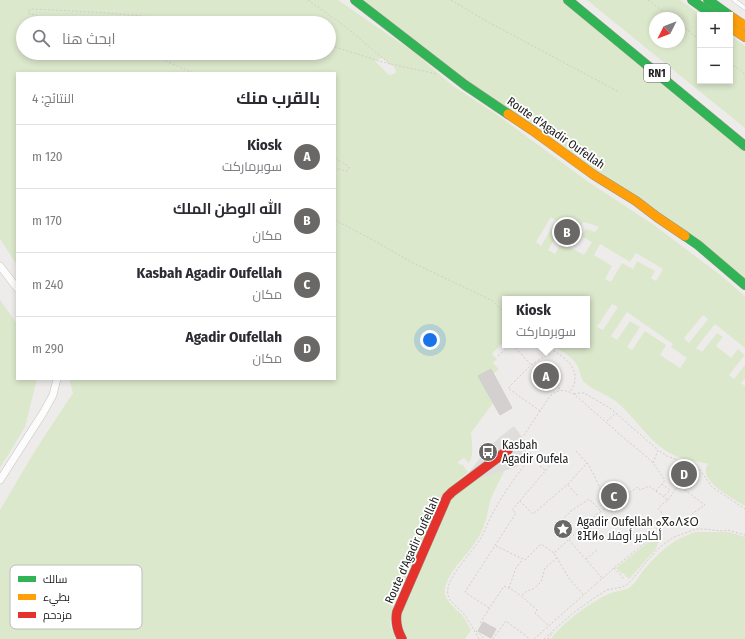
<!DOCTYPE html>
<html lang="ar">
<head>
<meta charset="utf-8">
<style>
  :root { --surface:#fff; --page:#f2f2f3; --text:#2b2b33; --muted:#7c7c81; --line:#e1e1e2; --accent:#696867 }
  body { margin:0; font-family:"Fira Sans Condensed",Cairo,"Noto Sans Tifinagh",sans-serif; background:var(--page); color:var(--text); direction:rtl }
  .controls { position:absolute; right:12px; top:12px; display:grid; overflow:hidden; border-radius:0px; box-shadow:0 2px 6px #0003 }
  .controls button { width:36px; height:36px; display:grid; place-items:center; padding:0; border:0; border-bottom:1px solid var(--line); background:var(--surface); color:var(--text); font:20px sans-serif }
  .compass { position:absolute; left:649px; top:12px; width:36px; height:36px; border-radius:50%; background:var(--surface); box-shadow:0 2px 6px #0003; rotate:228deg }
  .you { position:absolute; left:430px; top:340px; width:14px; height:14px; margin:-10px; border:3px solid #fff; border-radius:50%; background:#1a73e8; box-shadow:0 0 0 6px #1a73e833 }
  .badge { display:grid; place-items:center; width:26px; height:26px; border-radius:50%; background:var(--accent); color:#fff; font-size:13px; font-weight:700 }
  .pin { position:absolute; translate:-50% -50%; border:2px solid #fff; box-shadow:0 1px 4px #0006 }
  .popup { position:absolute; left:502px; top:296px; width:88px; height:52px; box-sizing:border-box; display:grid; place-content:center; border-radius:0px; background:var(--surface); filter:drop-shadow(0 1px 3px #0005); font-size:13px; white-space:nowrap; color:var(--muted) }
  .popup b { font-size:15px; color:var(--text) }
  .popup::after { content:''; position:absolute; left:50%; top:100%; margin-left:-8px; border:8px solid transparent; border-top-color:var(--surface) }
  .list { margin:0; padding:0; list-style:none }
  h2 { display:flex; justify-content:space-between; align-items:center; height:52px; margin:0; padding:0 16px; font-size:17px }
  h2 small { font-size:13px; font-weight:400; color:var(--muted) }
  .list li { display:grid; grid-template-columns:26px 1fr auto; gap:12px; align-items:center; box-sizing:border-box; height:64px; padding:0 16px; border-top:1px solid var(--line) }
  .list b { display:block; font-size:15px; white-space:nowrap }
  .list p { margin:0; font-size:13px; white-space:nowrap; color:var(--muted) }
  .list em { font-size:13px; font-style:normal; color:var(--muted) }
  .icon { flex:none; width:22px; height:22px; fill:none; stroke:currentColor; stroke-width:2; stroke-linecap:round; stroke-linejoin:round }
  .map { position:relative; flex:none; width:745px; height:639px; overflow:hidden; direction:ltr }
  .search { position:absolute; background:var(--surface); box-shadow:0 2px 6px #0003; left:16px; top:16px; width:320px; height:44px; display:flex; align-items:center; gap:10px; box-sizing:border-box; padding:0 14px; border-radius:22px; color:var(--muted); font-size:15px }
  .panel { position:absolute; background:var(--surface); box-shadow:0 2px 6px #0003; left:16px; top:72px; width:320px; height:308px; border-radius:0px; direction:rtl }
  .map>svg:first-child { display:block }
  .grass { fill:#dce8cc; fill-rule:evenodd }
  .parking { fill:#dfdedd }
  .building { fill:#d3d0cf; stroke:#d1cecc }
  .lines { fill:none; stroke-linecap:round; stroke-linejoin:round }
  .lane-casing { stroke:#c4c3c2; stroke-width:4.5 }
  .street-casing { stroke:#c4c3c2; stroke-width:8 }
  .fast-casing { stroke:#979783; stroke-width:10 }
  .slow-casing { stroke:#979783; stroke-width:10 }
  .jam-casing { stroke:#979783; stroke-width:10 }
  .path { stroke:#d7cac9; stroke-width:1; stroke-dasharray:2 2; stroke-linecap:butt }
  .lane { stroke:#fcfcfc; stroke-width:3.5 }
  .street { stroke:#fcfcfc; stroke-width:7 }
  .fast { stroke:#30b455; stroke-width:9 }
  .slow { stroke:#ff9f0a; stroke-width:9 }
  .jam { stroke:#e5322d; stroke-width:9 }
  .labels { text-anchor:middle; stroke-width:3.5; stroke-linejoin:round; paint-order:stroke }
  .shield { fill:#fff; stroke:#646464; stroke-width:1 }
  .shield-label { font-size:11px; font-weight:bold; fill:#212121 }
  .street-label { font-size:12px; fill:#212121; stroke:#fff }
  .poi-label { font-size:12px; fill:#212121; stroke:#fff; text-anchor:start }
  .key { fill:#fff; stroke:#bcbcbc; stroke-width:1 }
  .key-label { font-size:11px; fill:#212121 }
</style>
</head>
<body>
<div class="map">
<svg width="745" height="639" viewBox="0 0 745 639">
  <rect width="100%" height="100%" fill="#eeecea"/>
  <!-- grass -->
  <g class="grass">
    <path d="M0 0H338L415 53 453 86 499 116 587 181 654 225 719 274 745 296V348L715 324 696 348 702 352 717 333 723 337 716 346 731 358 738 349 745 355 729 375 734 379 745 365V379H744L741 383 745 386V506C734 499 696 480 708 464 698 461 686 461 676 456 653 447 638 421 620 405 610 395 595 392 584 382 580 377 580 370 577 365 572 356 560 350 551 345H587V299H505V340L492 354 497 359 493 363 499 369 493 374 490 369 479 376 493 403 471 433C472 443 474 455 469 463L464 458 458 462 460 465 462 464 468 472 447 490 442 496 420 549 399 592 393 609 391 619 390 625 396 639H0V510L36 449 73 393 69 379H335V73H17V265L0 239ZM23 23H329V53H23ZM382 58 394 67 396 72 394 74 389 75 375 61ZM551 217 556 221 541 246 536 242ZM583 222 588 223 599 227 595 232 586 229 581 236 592 242 584 255 570 247 574 238 566 234 555 254 548 250 563 225 577 233ZM600 244 630 262 636 253 663 269 656 281 651 278 655 271 637 261 633 269 622 263 611 282 605 279 612 266 594 255ZM612 304 618 307 603 330 597 327ZM627 312 673 344 671 347 687 358 680 368 660 355 666 345 645 331 632 350 627 347 640 327 630 321 617 340 611 336ZM703 315 708 319 689 343 684 338Z"/>
    <polygon points="363,0 563,0 745,151 745,280 710,249 456,73"/>
    <path d="M587 0H680L701 15H700V81H730V35L745 46V128ZM655 18H679V42H655Z"/>
    <polygon points="0,300 17,324 17,379 37,379 25,427 0,468"/>
    <path d="M505 470C500 480 494 490 490 501 489 506 488 511 487 516 485 524 481 534 476 541 468 555 443 576 445 593 446 602 455 608 461 614 465 618 468 625 471 630L465 639H407C399 629 400 624 402 612L450 502 454 496 475 480Z"/>
    <path d="M696 532H729L745 537V639H551C561 624 592 601 609 594 615 591 623 591 629 588 635 584 638 577 643 571 659 552 672 540 696 532Z"/>
    <polygon points="659,540 656,549 629,579 623,573 622,574 616,568 647,543"/>
  </g>
  <!-- parking -->
  <polygon class="parking" points="514,426 525,441 521,445 527,453 523,462 516,467 475,480 469,472 488,448 500,437"/>
  <!-- building -->
  <g class="building">
    <polygon points="491,369 512,408 500,415 478,376"/>
    <polygon points="483,622 496,629 491,638 478,631"/>
  </g>
  <g class="lines">
    <!-- lane casing -->
    <g class="lane-casing">
      <polyline id="lane" points="734,0 745,8"/>
    </g>
    <!-- street casing -->
    <g class="street-casing">
      <g id="street">
        <polyline points="0,266 17,288"/>
        <polyline points="0,480 43,413 53,395 57,379"/>
      </g>
    </g>
    <!-- fast casing -->
    <g class="fast-casing">
      <g id="fast">
        <polyline points="355,0 465,85 508,114"/>
        <polyline points="568,0 745,146"/>
        <polyline points="692,0 713,15"/>
        <polyline points="708,0 729,15"/>
        <polyline points="685,236 698,245 745,285"/>
      </g>
    </g>
    <!-- slow casing -->
    <g class="slow-casing">
      <g id="slow">
        <polyline points="730,16 745,26"/>
        <polyline points="730,27 745,37"/>
        <polyline points="508,114 532,130 594,175 636,201 657,217 685,236"/>
      </g>
    </g>
    <!-- jam casing -->
    <g class="jam-casing">
      <path id="jam" d="M402 639C397 630 395 622 397 612L447 497 452 492 508 450"/>
    </g>
    <!-- path -->
    <g class="path">
      <polyline points="308,0 347,28 390,64 379,61 329,45"/>
      <polyline points="451,0 488,22 619,92"/>
      <polyline points="648,0 672,18"/>
      <polyline points="65,23 30,14 28,11 31,9 95,12 221,23"/>
      <polyline points="679,23 700,40"/>
      <polyline points="147,53 194,73"/>
      <polyline points="730,63 745,74"/>
      <polyline points="391,64 437,74"/>
      <polyline points="335,158 348,166 349,168 348,170 346,171 335,168"/>
      <polyline points="335,220 371,239 413,263 493,301 505,314"/>
      <polyline points="513,345 531,365"/>
      <path d="M543 345C556 352 577 362 575 380 575 384 572 388 570 392"/>
      <polyline points="498,356 510,345"/>
      <polyline points="547,372 557,382 560,390"/>
      <polyline points="574,394 579,393 584,393 610,408 658,450"/>
      <polyline points="540,411 508,388 531,365 550,353"/>
      <polyline points="607,421 616,413"/>
      <path d="M515 444 524 435 550 396C559 389 563 389 574 394L625 439 647 457 653 463 665 480 662 484 670 490 664 496"/>
      <polyline points="576,451 588,464 594,475 608,506"/>
      <polyline points="653,463 658,450 667,456 698,468 703,474 712,487 745,509"/>
      <polyline points="540,466 545,470"/>
      <polyline points="568,485 578,496"/>
      <polyline points="678,485 705,505 692,514"/>
      <polyline points="656,491 662,484"/>
      <polyline points="668,500 683,478"/>
      <polyline points="520,501 533,514 568,484 587,463"/>
      <polyline points="562,520 571,511 589,499 601,511"/>
      <polyline points="569,540 602,578"/>
      <polyline points="496,546 525,560 541,544 554,553"/>
      <polyline points="586,559 597,550"/>
      <polyline points="614,568 624,579"/>
      <polyline points="509,588 516,568 522,560"/>
      <polyline points="522,595 527,591 533,589 541,582 545,568 557,558"/>
      <polyline points="489,608 465,592 516,513 512,510 552,463"/>
      <path d="M480 623 504 586C517 591 526 600 537 610L535 613 549 626"/>
      <polyline points="476,631 480,634 484,639"/>
      <path d="M479 639C474 630 469 621 463 613 458 607 449 602 448 595 444 579 473 552 481 538 486 529 489 519 494 511 504 492 517 475 530 458L531 454 529 451 520 440"/>
      <polyline points="493,639 506,621 530,639"/>
      <polyline points="534,639 614,568 646,542 658,538 653,532 667,520 658,508 668,500 649,486 640,490 638,487 597,514 554,553 570,580 584,595"/>
      <polyline points="544,639 573,613 597,596 607,590 622,587 626,585 631,581 648,560 660,547 674,537 696,529 704,529 722,531 728,530 745,535"/>
      <polyline points="548,639 553,632"/>
    </g>
    <!-- lane -->
    <use href="#lane" class="lane"/>
    <!-- street -->
    <use href="#street" class="street"/>
    <!-- fast -->
    <use href="#fast" class="fast"/>
    <!-- slow -->
    <use href="#slow" class="slow"/>
    <!-- jam -->
    <use href="#jam" class="jam"/>
  </g>
  <!-- icons -->
  <defs>
    <g id="bus-disc" transform="scale(1)"><circle r="9.5" fill="#696867" stroke="#fff"/><path d="M-5-6H5V4H4V6H2V4H-2V6H-4V4H-5ZM-3.5-4V0h7V-4ZM-3.5 1.2v1.5H-2V1.2ZM2 1.2v1.5H3.5V1.2Z" fill="#fff"/></g>
    <g id="sight-disc" transform="scale(1)"><circle r="9.5" fill="#696867" stroke="#fff"/><path d="M0-6L1.8-2.2L6-1.7L2.9 1.2L3.7 5.4L0 3.3L-3.7 5.4L-2.9 1.2L-6-1.7L-1.8-2.2Z" fill="#fff"/></g>
  </defs>
  <g fill-rule="evenodd">
    <use href="#bus-disc" x="488" y="452"/>
    <use href="#sight-disc" x="563" y="529"/>
  </g>
  <g class="labels">
    <!-- shield labels -->
    <rect class="shield" x="644" y="64" width="26" height="18" rx="3"/>
    <g class="shield-label">
      <text x="657" y="77">RN1</text>
    </g>
    <!-- street labels -->
    <g class="street-label">
      <text transform="translate(556 133) rotate(35)" y="4">Route d'Agadir Oufellah</text>
      <text transform="translate(412 550) rotate(-66)" y="4">Route d'Agadir Oufellah</text>
    </g>
    <!-- poi labels -->
    <g class="poi-label">
      <text x="502" y="449">Kasbah<tspan x="502" dy="14">Agadir Oufela</tspan></text>
      <text x="577" y="526">Agadir Oufellah ⴰⴳⴰⴷⵉⵔ<tspan x="577" dy="14">ⵓⴼⵍⴰ أكادير أوفلا</tspan></text>
    </g>
  </g>
  <!-- legend -->
  <rect x="10" y="565" width="132" height="64" rx="6" class="key"/>
  <rect x="18" y="576" width="18" height="6" fill="#30b455"/>
  <rect x="18" y="594" width="18" height="6" fill="#ff9f0a"/>
  <rect x="18" y="612" width="18" height="6" fill="#e5322d"/>
  <g class="key-label">
    <text x="43" y="583">سالك</text>
    <text x="43" y="601">بطيء</text>
    <text x="43" y="619">مزدحم</text>
  </g>
</svg>
<div class="controls">
<button>+</button>
<button>−</button>
</div>
<svg class="compass" viewBox="-18 -18 36 36"><path d="M0-13l5 13h-10z" fill="#e53935"/><path d="M0 13l5-13h-10z" fill="#7c7c81"/></svg>
<div class="you"></div>
<div class="pin badge" style="left:546px;top:376px">A</div>
<div class="popup"><b>Kiosk</b>سوبرماركت</div>
<div class="pin badge" style="left:567px;top:232px">B</div>
<div class="pin badge" style="left:614px;top:496px">C</div>
<div class="pin badge" style="left:684px;top:474px">D</div>
<div class="search"><svg class="icon" aria-label="search" viewBox="0 0 24 24"><circle cx="10" cy="10" r="6"/><path d="M15 15l6 6"/></svg>ابحث هنا</div>
<section class="panel">
<h2>بالقرب منك<small>النتائج: 4</small></h2>
<ul class="list">
<li><span class="badge">A</span><div><b>Kiosk</b><p>سوبرماركت</p></div><em>120 m</em></li>
<li><span class="badge">B</span><div><b>الله الوطن الملك</b><p>مكان</p></div><em>170 m</em></li>
<li><span class="badge">C</span><div><b>Kasbah Agadir Oufellah</b><p>مكان</p></div><em>240 m</em></li>
<li><span class="badge">D</span><div><b>Agadir Oufellah</b><p>مكان</p></div><em>290 m</em></li>
</ul>
</section>
</div>
</body>
</html>
